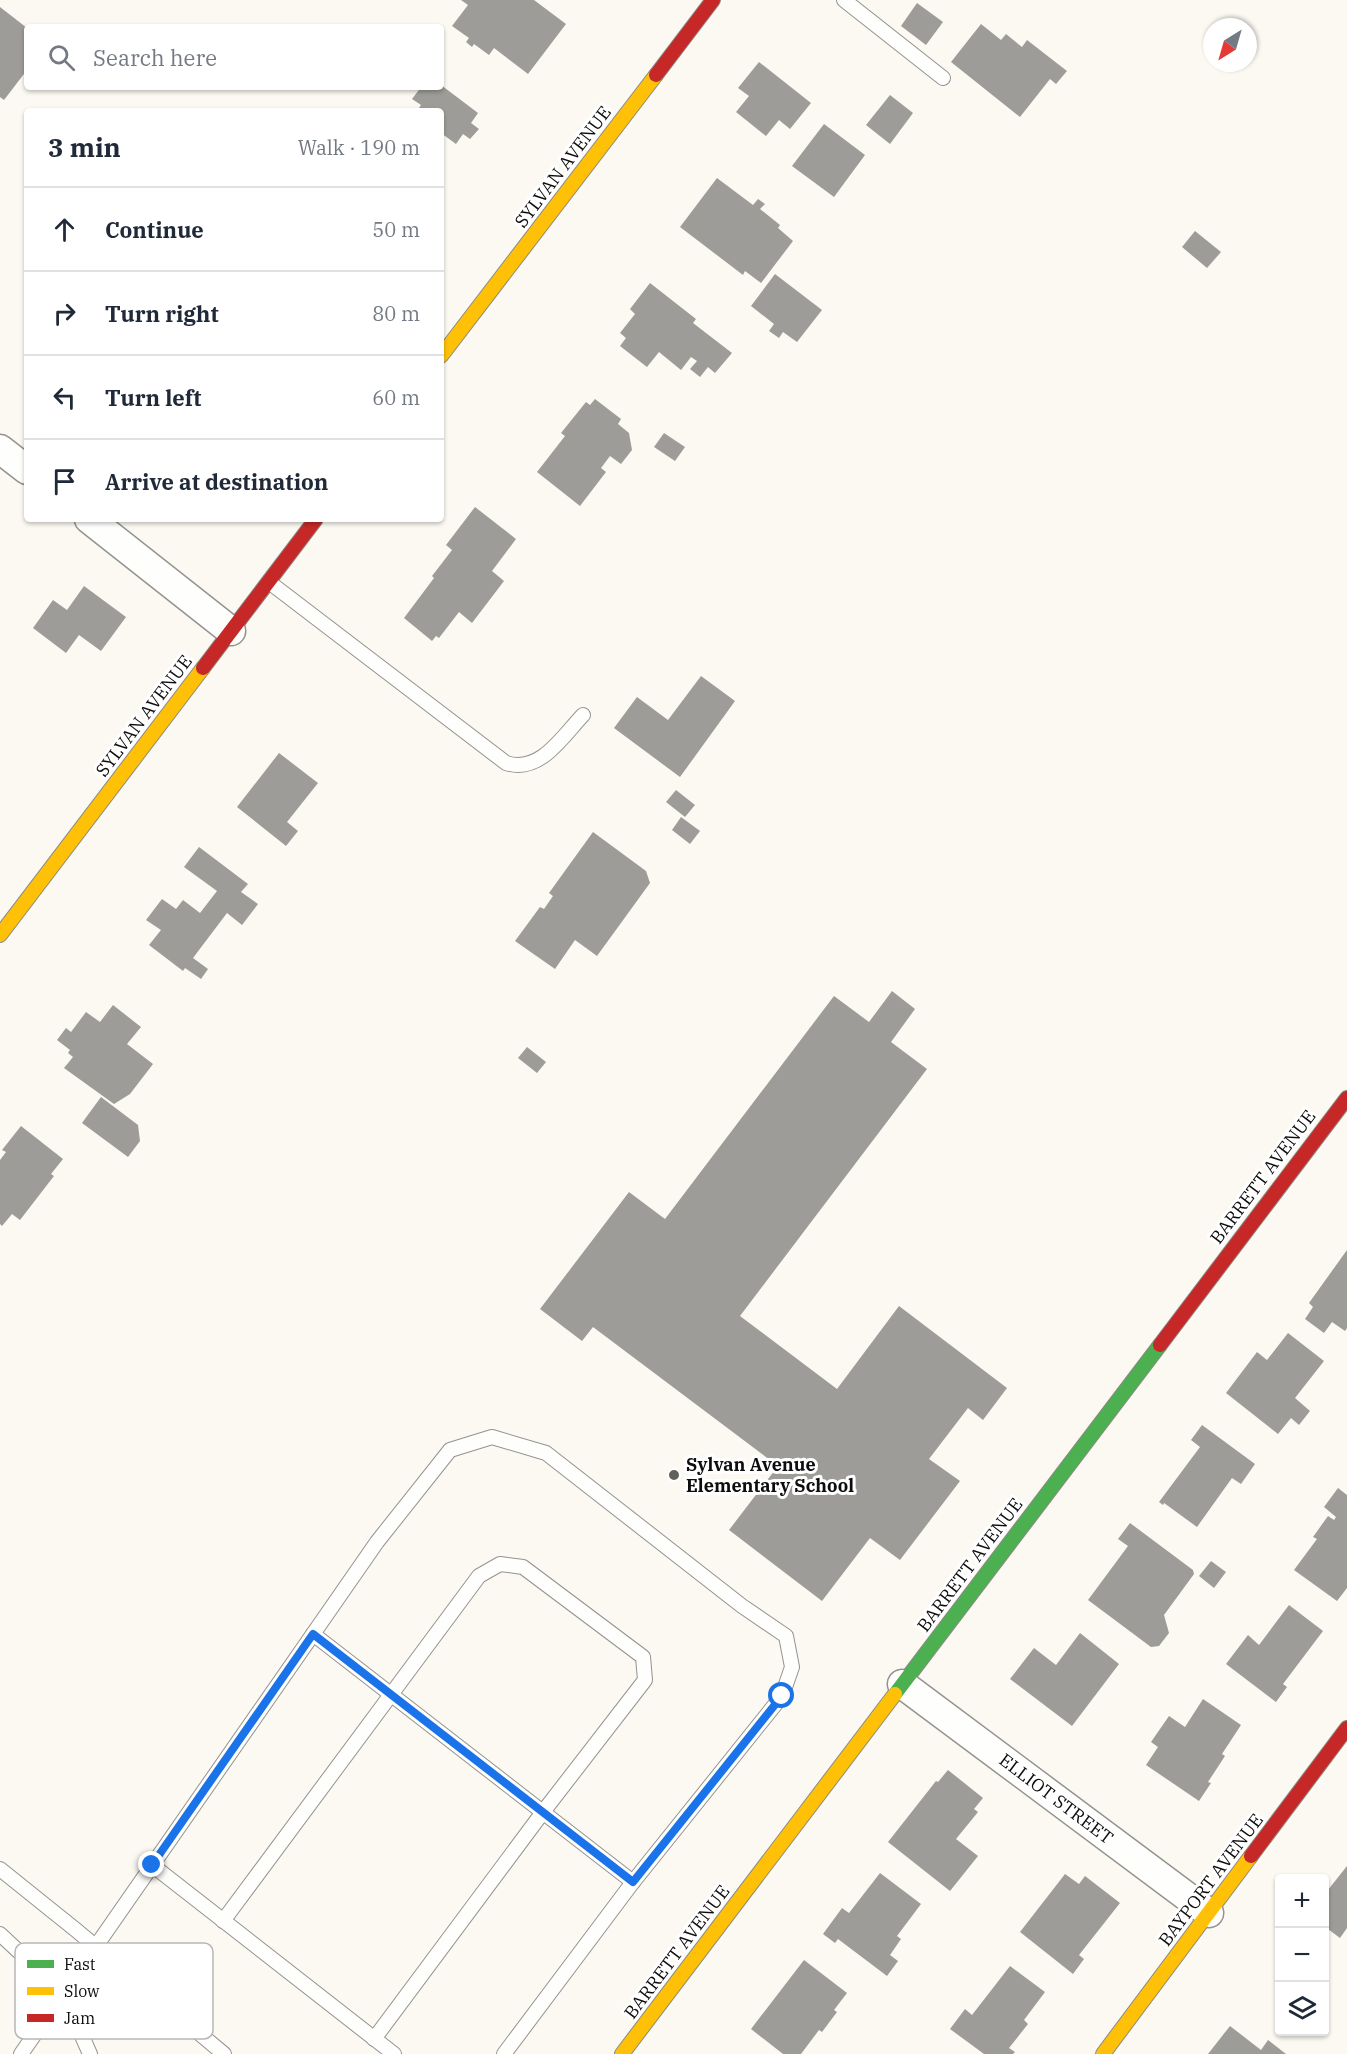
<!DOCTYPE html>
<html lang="en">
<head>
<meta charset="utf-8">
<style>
  :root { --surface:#fff; --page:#f2f2f3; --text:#1f2937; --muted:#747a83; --line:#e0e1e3 }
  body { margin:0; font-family:"IBM Plex Serif",serif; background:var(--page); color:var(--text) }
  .controls { position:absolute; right:18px; bottom:18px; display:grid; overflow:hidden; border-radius:6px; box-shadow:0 2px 4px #0004 }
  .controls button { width:54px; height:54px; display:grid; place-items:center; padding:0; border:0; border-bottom:2px solid var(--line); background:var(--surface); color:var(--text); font:30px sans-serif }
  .compass { position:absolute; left:1203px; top:18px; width:54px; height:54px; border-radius:50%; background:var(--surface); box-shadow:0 2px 4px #0004; rotate:217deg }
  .stop { position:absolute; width:18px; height:18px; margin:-14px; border:4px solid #1a73e8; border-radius:50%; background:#fff }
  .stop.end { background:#1a73e8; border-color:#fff; box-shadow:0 2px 6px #0008 }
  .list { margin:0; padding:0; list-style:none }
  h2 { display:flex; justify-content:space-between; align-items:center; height:78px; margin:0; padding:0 24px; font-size:26px }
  h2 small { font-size:20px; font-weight:400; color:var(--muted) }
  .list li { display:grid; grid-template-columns:39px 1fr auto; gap:18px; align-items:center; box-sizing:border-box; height:84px; padding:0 24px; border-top:2px solid var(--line) }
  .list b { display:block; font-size:22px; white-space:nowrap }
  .list em { font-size:20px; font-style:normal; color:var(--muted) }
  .icon { flex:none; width:33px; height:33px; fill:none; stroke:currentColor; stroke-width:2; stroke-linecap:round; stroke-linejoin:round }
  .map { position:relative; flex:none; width:1347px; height:2054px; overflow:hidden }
  .search { position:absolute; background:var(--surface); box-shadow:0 2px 4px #0004; left:24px; top:24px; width:420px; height:66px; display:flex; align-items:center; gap:15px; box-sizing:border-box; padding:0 21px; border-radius:6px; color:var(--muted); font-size:22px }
  .panel { position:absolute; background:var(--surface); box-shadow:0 2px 4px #0004; left:24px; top:108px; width:420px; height:414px; border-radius:6px }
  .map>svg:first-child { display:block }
  .building { fill:#9e9c98 }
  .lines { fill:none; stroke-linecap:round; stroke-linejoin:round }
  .lane-casing { stroke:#949390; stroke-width:16 }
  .street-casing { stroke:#949390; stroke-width:31 }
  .fast-casing { stroke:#8b8a87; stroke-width:16 }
  .slow-casing { stroke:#8b8a87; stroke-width:16 }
  .jam-casing { stroke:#8b8a87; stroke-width:16 }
  .lane { stroke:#fefefd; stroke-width:14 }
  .street { stroke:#fefefd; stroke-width:28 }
  .fast { stroke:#4caf50; stroke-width:14 }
  .slow { stroke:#ffc107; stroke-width:14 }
  .jam { stroke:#c62828; stroke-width:14 }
  .route { stroke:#1a73e8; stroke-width:8 }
  .poi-dot { fill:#60605d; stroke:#fff; stroke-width:2 }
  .labels { text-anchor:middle; stroke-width:6; stroke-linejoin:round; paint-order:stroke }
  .street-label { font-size:18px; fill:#0d0d0d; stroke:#fff }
  .poi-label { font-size:18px; font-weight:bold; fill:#0d0d0d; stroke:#fff; text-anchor:start }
  .key { fill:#fff; stroke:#b6b6b6; stroke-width:1.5 }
  .key-label { font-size:16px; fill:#0d0d0d }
</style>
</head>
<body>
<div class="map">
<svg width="1347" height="2054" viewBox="0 0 1347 2054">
  <rect width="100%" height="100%" fill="#fbf9f2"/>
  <!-- building -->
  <g class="building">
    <polygon points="461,0 534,0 566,24 528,74 494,48 489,55 474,44 472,47 466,42 469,38 452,26 468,5"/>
    <polygon points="917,3 943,22 926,45 901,26"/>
    <polygon points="0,7 27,28 27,70 4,100 0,97"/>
    <polygon points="981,24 1001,40 1006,34 1022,47 1027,40 1067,71 1056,84 1050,79 1020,117 951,62"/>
    <polygon points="759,62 811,103 790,129 779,120 766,136 736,112 749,96 738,88"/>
    <polygon points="441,85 478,113 471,123 479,129 470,139 463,134 456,144 441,133 441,111 417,111 421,105 412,99 421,87 436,88 441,87"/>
    <polygon points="890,95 913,113 890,144 866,125"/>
    <polygon points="824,124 865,155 834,197 792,166"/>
    <polygon points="717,178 753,205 758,199 765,204 760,209 780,225 778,228 793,241 761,283 745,271 743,275 680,227"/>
    <polygon points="1195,231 1221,252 1207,268 1182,247"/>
    <polygon points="775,274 822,310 797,342 783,332 779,338 769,331 774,324 751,306"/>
    <polygon points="650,283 696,319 693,323 732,353 715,373 708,367 700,377 690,369 697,361 691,357 681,370 659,352 647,367 620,346 626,338 620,333 635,314 630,309"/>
    <polygon points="595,399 621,419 618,424 629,433 632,450 621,464 610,456 601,468 606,472 580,506 537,472 565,436 561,433 586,402 590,405"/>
    <polygon points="664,433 685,447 675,461 654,447"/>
    <polygon points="475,507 516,539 492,571 504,581 472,623 459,612 439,638 436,636 432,641 404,618 434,578 432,576 452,550 446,545"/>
    <polygon points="84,586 126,617 101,651 79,635 66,653 33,628 53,600 67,610"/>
    <polygon points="701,676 735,701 680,777 614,728 637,697 668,720"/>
    <polygon points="279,753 318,783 287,822 298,831 286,846 237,807"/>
    <polygon points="676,790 695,805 685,817 666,802"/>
    <polygon points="681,817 700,831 690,844 672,830"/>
    <polygon points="593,832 646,871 650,883 597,956 575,940 555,969 515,941 540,907 544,909 553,896 549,893"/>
    <polygon points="199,847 248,884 241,892 258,904 242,925 227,913 193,958 208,969 201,979 185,968 183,971 149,945 161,930 146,920 162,899 176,909 183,900 200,913 217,891 184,867"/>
    <polygon points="892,991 915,1009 891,1042 927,1069 740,1316 837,1389 899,1306 1007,1388 983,1420 968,1408 929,1459 960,1481 900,1560 870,1538 822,1601 729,1530 778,1466 593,1327 582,1341 540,1309 629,1192 665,1219 834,996 869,1022"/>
    <polygon points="113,1005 141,1027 127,1044 153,1064 130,1094 114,1104 64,1068 73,1057 68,1053 70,1050 57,1040 66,1028 71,1032 86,1012 100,1022"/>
    <polygon points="527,1047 546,1062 537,1073 518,1058"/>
    <polygon points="101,1097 138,1125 140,1141 128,1157 82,1123"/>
    <polygon points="21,1126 63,1159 51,1174 54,1176 20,1220 12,1214 2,1226 0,1224 0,1160 6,1152 2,1150"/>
    <polygon points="1347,1250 1347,1328 1345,1331 1332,1322 1324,1333 1305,1319 1313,1307 1309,1303"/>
    <polygon points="1288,1333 1324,1361 1295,1398 1310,1411 1299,1425 1291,1418 1278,1434 1226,1393 1257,1352 1267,1360"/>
    <polygon points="1202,1425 1255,1464 1241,1484 1232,1478 1197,1527 1164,1503 1163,1505 1159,1502 1200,1447 1191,1440"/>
    <polygon points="1338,1488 1347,1495 1347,1588 1337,1601 1294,1570 1317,1539 1313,1537 1328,1516 1334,1520 1336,1517 1324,1507"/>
    <polygon points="1130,1523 1193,1570 1194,1574 1164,1615 1169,1633 1159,1646 1151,1647 1088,1600 1128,1546 1118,1539"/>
    <polygon points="1211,1561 1226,1572 1214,1588 1199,1576"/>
    <polygon points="1289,1605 1323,1631 1283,1684 1287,1687 1276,1702 1226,1664 1248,1635 1259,1645"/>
    <polygon points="1080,1633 1119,1664 1072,1726 1010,1679 1034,1648 1056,1665"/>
    <polygon points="1203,1699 1241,1725 1222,1754 1225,1756 1208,1782 1211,1783 1199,1801 1146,1765 1158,1747 1151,1742 1169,1716 1185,1727"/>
    <polygon points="948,1770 983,1798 974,1809 978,1812 956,1839 978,1856 950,1891 888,1842 936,1781 938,1782"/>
    <polygon points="1347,1866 1347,1928 1340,1938 1324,1926 1324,1895"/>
    <polygon points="880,1873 921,1904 897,1936 901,1939 890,1955 898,1961 887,1976 838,1939 835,1943 823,1934 842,1908 849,1913"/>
    <polygon points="1065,1874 1079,1884 1085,1876 1120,1903 1079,1955 1084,1959 1073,1974 1020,1932"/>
    <polygon points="804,1960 847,1993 834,2010 837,2012 822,2032 819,2030 801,2054 783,2054 751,2029"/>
    <polygon points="1010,1966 1045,1992 1024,2020 1028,2024 1009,2048 1015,2052 1013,2054 984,2054 950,2029 965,2009 972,2015"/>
    <polygon points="1230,2026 1261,2050 1268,2040 1286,2054 1208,2054"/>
  </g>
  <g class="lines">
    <!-- lane casing -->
    <g class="lane-casing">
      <g id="lane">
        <polyline points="844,0 943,78"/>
        <path d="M269 582 506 763C540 774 562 737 583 715"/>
        <polyline points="313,1634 633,1882"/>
        <polyline points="152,1865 394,2054"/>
        <polyline points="0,1869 76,1930 224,2054"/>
        <polyline points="223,1921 479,1576 500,1564 523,1567 643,1657 645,1680 543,1812 374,2039"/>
        <polyline points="0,1934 63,1993 90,2054"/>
        <polyline points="21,2054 377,1542 450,1450 492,1437 546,1453 742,1606 786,1636 792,1667 782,1696 633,1882 504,2054"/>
      </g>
    </g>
    <!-- street casing -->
    <g class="street-casing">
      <g id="street">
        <polyline points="0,449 27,470"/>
        <polyline points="89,519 231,631"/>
        <polyline points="902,1684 1209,1913"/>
      </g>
    </g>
    <!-- fast casing -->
    <g class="fast-casing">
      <polyline id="fast" points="895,1694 1160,1345"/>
    </g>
    <!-- slow casing -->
    <g class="slow-casing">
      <g id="slow">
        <polyline points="441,356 656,75"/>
        <polyline points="0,935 203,668"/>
        <polyline points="622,2054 895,1694"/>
        <polyline points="1103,2054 1251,1856"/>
      </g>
    </g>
    <!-- jam casing -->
    <g class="jam-casing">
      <g id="jam">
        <polyline points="656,75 713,0"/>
        <polyline points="203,668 316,519"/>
        <polyline points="1160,1345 1347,1098"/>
        <polyline points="1251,1856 1347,1728"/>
      </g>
    </g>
    <!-- lane -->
    <use href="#lane" class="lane"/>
    <!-- street -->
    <use href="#street" class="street"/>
    <!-- fast -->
    <use href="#fast" class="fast"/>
    <!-- slow -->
    <use href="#slow" class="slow"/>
    <!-- jam -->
    <use href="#jam" class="jam"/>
  </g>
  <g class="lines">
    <!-- route -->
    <polyline class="route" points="152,1865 313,1634 633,1882 782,1696"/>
  </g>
  <!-- markers -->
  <circle class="poi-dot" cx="674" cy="1475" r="6"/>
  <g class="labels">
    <!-- street labels -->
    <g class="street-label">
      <text transform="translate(563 167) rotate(-53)" y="6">SYLVAN AVENUE</text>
      <text transform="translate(144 716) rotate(-53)" y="6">SYLVAN AVENUE</text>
      <text transform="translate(1263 1177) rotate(-53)" y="6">BARRETT AVENUE</text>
      <text transform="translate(970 1565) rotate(-53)" y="6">BARRETT AVENUE</text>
      <text transform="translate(1056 1799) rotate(37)" y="6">ELLIOT STREET</text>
      <text transform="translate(1211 1880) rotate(-53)" y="6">BAYPORT AVENUE</text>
      <text transform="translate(677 1952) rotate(-53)" y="6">BARRETT AVENUE</text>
    </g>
    <!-- poi labels -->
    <g class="poi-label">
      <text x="686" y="1471">Sylvan Avenue<tspan x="686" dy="21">Elementary School</tspan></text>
    </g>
  </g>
  <!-- legend -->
  <rect x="15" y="1943" width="198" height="96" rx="9" class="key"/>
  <rect x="27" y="1960" width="27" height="8" fill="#4caf50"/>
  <rect x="27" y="1987" width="27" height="8" fill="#ffc107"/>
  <rect x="27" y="2014" width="27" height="8" fill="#c62828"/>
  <g class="key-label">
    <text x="64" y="1970">Fast</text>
    <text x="64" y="1997">Slow</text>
    <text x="64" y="2024">Jam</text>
  </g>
</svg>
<div class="controls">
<button>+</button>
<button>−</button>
<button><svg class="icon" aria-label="layers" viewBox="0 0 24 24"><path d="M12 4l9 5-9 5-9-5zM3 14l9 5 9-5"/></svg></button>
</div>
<svg class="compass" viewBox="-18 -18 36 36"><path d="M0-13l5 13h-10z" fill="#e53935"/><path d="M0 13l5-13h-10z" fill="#747a83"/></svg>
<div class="stop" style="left:782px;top:1696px"></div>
<div class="stop end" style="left:152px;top:1865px"></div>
<div class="search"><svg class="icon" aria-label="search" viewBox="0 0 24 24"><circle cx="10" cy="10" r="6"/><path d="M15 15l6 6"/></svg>Search here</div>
<section class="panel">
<h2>3 min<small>Walk · 190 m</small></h2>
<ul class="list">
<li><svg class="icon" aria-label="ahead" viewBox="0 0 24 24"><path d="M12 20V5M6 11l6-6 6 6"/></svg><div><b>Continue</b></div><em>50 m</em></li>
<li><svg class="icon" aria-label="right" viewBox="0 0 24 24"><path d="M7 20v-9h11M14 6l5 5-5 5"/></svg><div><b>Turn right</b></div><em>80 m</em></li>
<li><svg class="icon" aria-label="left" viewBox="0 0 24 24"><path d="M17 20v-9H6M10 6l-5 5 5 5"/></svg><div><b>Turn left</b></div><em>60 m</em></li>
<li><svg class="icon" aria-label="arrive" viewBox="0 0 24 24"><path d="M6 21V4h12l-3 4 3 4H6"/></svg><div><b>Arrive at destination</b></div></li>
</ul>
</section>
</div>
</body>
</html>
